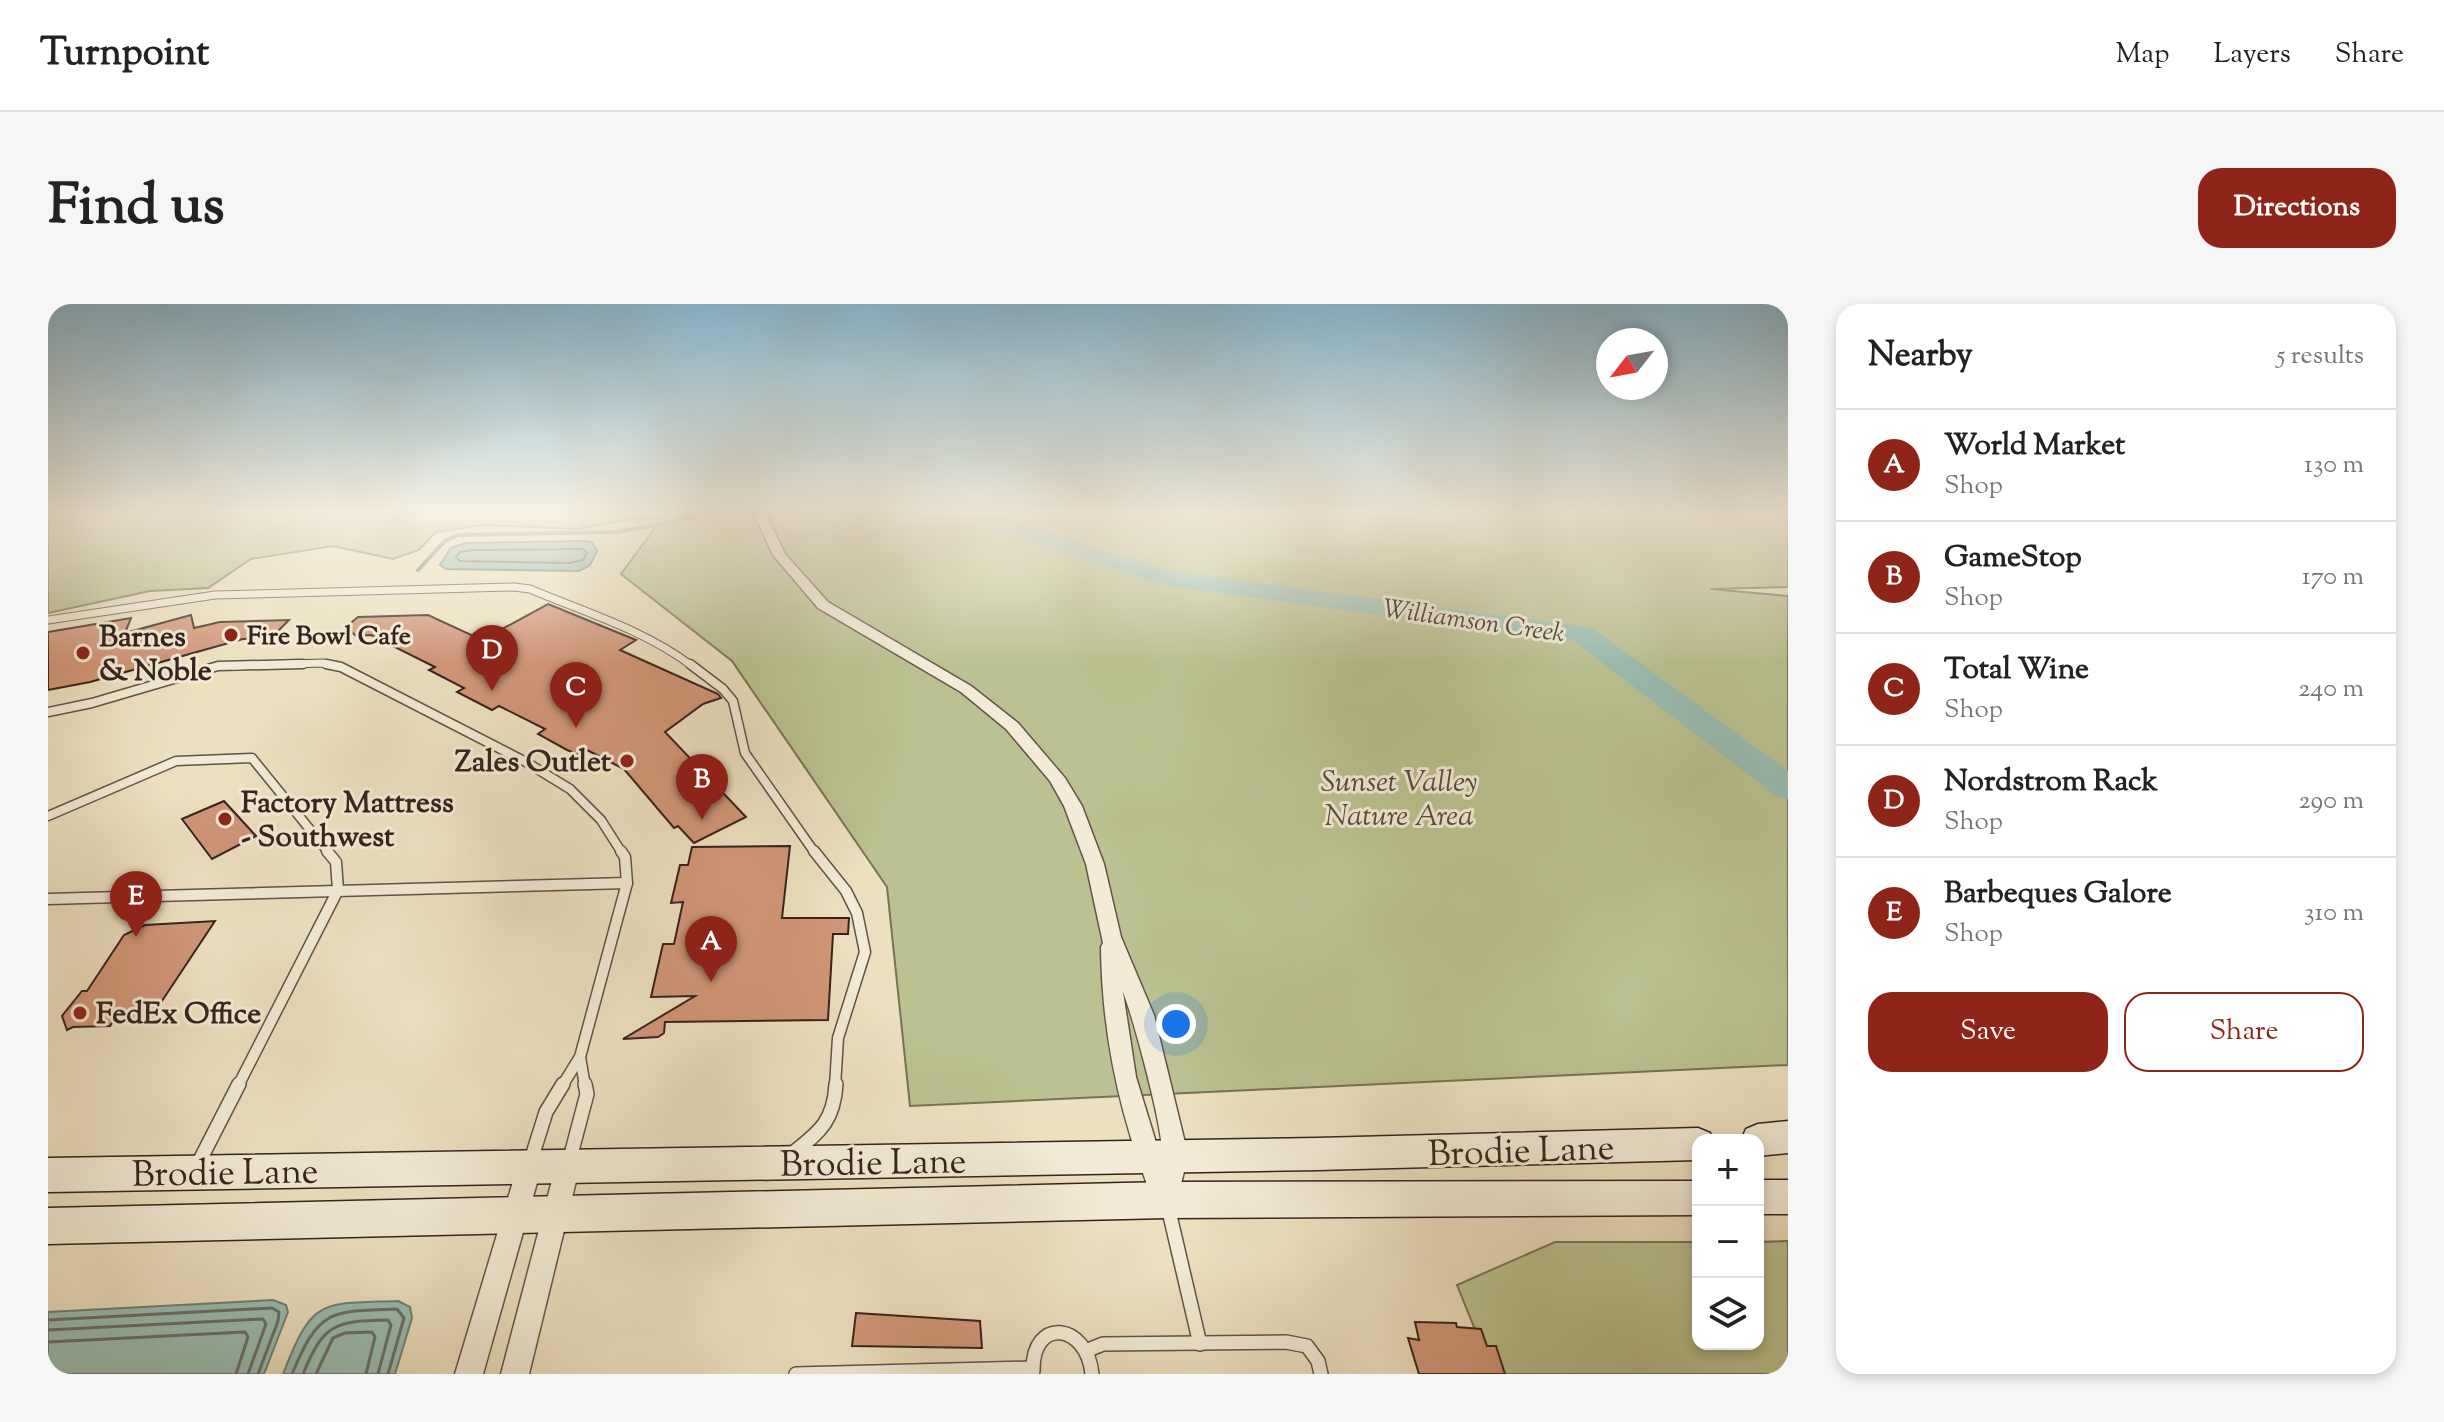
<!DOCTYPE html>
<html lang="en">
<head>
<meta charset="utf-8">
<style>
  :root { --surface:#fff; --page:#f6f6f6; --text:#222; --muted:#767676; --line:#e0e0e0; --accent:#8f2418 }
  body { margin:0; font-family:"Sorts Mill Goudy",serif; background:var(--page); color:var(--text) }
  .controls { position:absolute; right:24px; bottom:24px; display:grid; overflow:hidden; border-radius:16px; box-shadow:0 4px 12px #0003 }
  .controls button { width:72px; height:72px; display:grid; place-items:center; padding:0; border:0; border-bottom:2px solid var(--line); background:var(--surface); color:var(--text); font:40px sans-serif }
  .compass { position:absolute; left:1548px; top:24px; width:72px; height:72px; border-radius:50%; background:var(--surface); box-shadow:0 4px 12px #0003; rotate:239deg }
  .you { position:absolute; left:1128px; top:720px; width:28px; height:28px; margin:-20px; border:6px solid #fff; border-radius:50%; background:#1a73e8; box-shadow:0 0 0 12px #1a73e833 }
  .badge { display:grid; place-items:center; width:52px; height:52px; border-radius:50%; background:var(--accent); color:#fff; font-size:26px; font-weight:700 }
  .pin { position:absolute; translate:-50% -66px; filter:drop-shadow(0 2px 4px #0008) }
  .pin::after { content:''; position:absolute; top:42px; width:28px; height:24px; background:inherit; clip-path:polygon(0 0,100% 0,50% 100%) }
  .list { margin:0; padding:0; list-style:none }
  h2 { display:flex; justify-content:space-between; align-items:center; height:104px; margin:0; padding:0 32px; font-size:34px }
  h2 small { font-size:26px; font-weight:400; color:var(--muted) }
  .list li { display:grid; grid-template-columns:52px 1fr auto; gap:24px; align-items:center; box-sizing:border-box; height:112px; padding:0 32px; border-top:2px solid var(--line) }
  .list b { display:block; font-size:30px; white-space:nowrap }
  .list p { margin:0; font-size:26px; white-space:nowrap; color:var(--muted) }
  .list em { font-size:26px; font-style:normal; color:var(--muted) }
  .actions { display:flex; gap:16px; padding:24px 32px }
  .actions a { flex:1; padding:18px 0; border:2px solid var(--accent); border-radius:24px; text-align:center; font-size:28px; color:var(--accent) }
  .actions .main { background:var(--accent); color:#fff }
  .icon { flex:none; width:44px; height:44px; fill:none; stroke:currentColor; stroke-width:2; stroke-linecap:round; stroke-linejoin:round }
  .map { position:relative; flex:none; width:1740px; height:1070px; overflow:hidden; border-radius:24px }
  header { display:flex; align-items:center; gap:48px; box-sizing:border-box; height:112px; padding:0 40px; background:var(--surface); border-bottom:2px solid var(--line) }
  header strong { font-size:38px }
  nav { display:flex; gap:44px; margin-inline-start:auto; font-size:28px }
  .intro { display:flex; align-items:center; justify-content:space-between; box-sizing:border-box; height:192px; padding:0 48px }
  h1 { margin:0; font-size:56px }
  .button { padding:20px 36px; border-radius:24px; background:var(--accent); color:#fff; font-size:28px; font-weight:700 }
  main { display:flex; gap:48px; padding:0 48px }
  aside { flex:1; background:var(--surface); border-radius:24px; box-shadow:0 4px 12px #0003 }
  .map>svg:first-child { display:block }
  .green { fill:#bbc190; stroke:#787256; stroke-width:2 }
  .water { fill:#99bdb1; stroke:#717f76; stroke-width:2 }
  .lines { fill:none; stroke-linecap:round; stroke-linejoin:round }
  .shore-far1 { stroke:#677067; stroke-width:2 }
  .shore { stroke:#677067; stroke-width:3 }
  .stream { stroke:#717f76; stroke-width:4 }
  .river { fill:#99bdb1; fill-rule:evenodd }
  .building { fill:#d09678; stroke:#35231d; stroke-width:2 }
  .lane-far3-casing { stroke:#635246; stroke-width:9 }
  .lane-far2-casing { stroke:#635246; stroke-width:11 }
  .lane-far1-casing { stroke:#635246; stroke-width:13 }
  .lane-casing { stroke:#635246; stroke-width:16 }
  .street-casing { stroke:#635246; stroke-width:3 }
  .secondary-casing { stroke:#35231d; stroke-width:3 }
  .lane-far3 { stroke:#f3ebd5; stroke-width:7 }
  .lane-far2 { stroke:#f3ebd5; stroke-width:8 }
  .lane-far1 { stroke:#f3ebd5; stroke-width:10 }
  .lane { stroke:#f3ebd5; stroke-width:13 }
  .street { fill:#f3ebd5; fill-rule:evenodd }
  .secondary { fill:#f3ebd5; fill-rule:evenodd }
  .poi-dot { fill:#8f2418; stroke:#f3ebd5; stroke-width:3 }
  .labels { text-anchor:middle; stroke-width:6; stroke-linejoin:round; paint-order:stroke }
  .far-water-label { font-size:26px; font-style:italic; fill:#535149; stroke:#f3ebd5 }
  .far-poi-label { font-size:26px; font-weight:bold; fill:#35231d; stroke:#f3ebd5; text-anchor:start }
  .poi-label { font-size:30px; font-weight:bold; fill:#35231d; stroke:#f3ebd5; text-anchor:start }
  .park-label { font-size:30px; font-style:italic; fill:#564a3a; stroke:#f3ebd5 }
  .near-street-label { font-size:36px; fill:#35231d; stroke:#f3ebd5 }
</style>
</head>
<body>
<header>
<strong>Turnpoint</strong>
<nav><a>Map</a><a>Layers</a><a>Share</a></nav>
</header>
<div class="intro"><h1>Find us</h1><a class="button">Directions</a></div>
<main>
<div class="map">
<svg width="1740" height="1070" viewBox="0 0 1740 1070">
  <rect width="100%" height="100%" fill="#ede0bf"/>
  <filter id="stains"><feTurbulence type="fractalNoise" baseFrequency=".0025" numOctaves="4"/><feColorMatrix values="0 0 0 0 .2 0 0 0 0 .09 0 0 0 0 .02 0 0 0 .5 -.17"/></filter>
  <radialGradient id="worn" r=".72"><stop offset=".6" stop-color="#630" stop-opacity="0"/><stop offset="1" stop-color="#630" stop-opacity=".3"/></radialGradient>
  <!-- green -->
  <g class="green">
    <polygon points="0,210 1740,210 1740,283 1663,285 1740,292 1740,761 862,802 839,583 684,357 573,270 615,213 578,216 530,225 435,221 388,228 371,246 345,255 285,242 203,255 160,284 102,287 0,309"/>
    <polygon points="1740,937 1740,1070 1445,1070 1409,981 1507,938 1650,938 1650,1040 1710,1040 1710,938"/>
  </g>
  <!-- water -->
  <g class="water">
    <polygon points="536,237 544,238 549,247 542,261 531,267 398,265 392,261 403,244 417,239"/>
    <polygon points="225,996 238,1001 240,1008 216,1070 0,1070 0,1008"/>
    <path d="M350 997 362 1003 364 1014 347 1070H235C265 993 272 1000 350 997Z"/>
  </g>
  <g class="lines">
    <!-- shore-far1 -->
    <polygon class="shore-far1" points="535,245 539,249 535,256 521,259 412,257 408,253 412,248 426,246"/>
    <!-- shore -->
    <g class="shore">
      <polyline points="0,1016 224,1004 231,1008 230,1017 210,1070"/>
      <polyline points="0,1026 215,1015 218,1020 200,1070"/>
      <polyline points="0,1038 197,1028 200,1033 188,1070"/>
      <path d="M244 1070C271 1005 282 1007 349 1005L356 1014 340 1070"/>
      <path d="M255 1070C276 1019 287 1017 340 1016L343 1021 330 1070"/>
      <polyline points="268,1070 285,1034 297,1029 324,1028 327,1033 318,1070"/>
    </g>
    <!-- stream -->
    <polyline class="stream" points="370,266 397,237 410,231 569,228 666,210"/>
    <!-- river -->
    <polygon class="river" points="917,210 949,210 1121,267 1544,324 1740,467 1740,495 1728,492 1526,337 1118,282 964,233 921,215"/>
  </g>
  <!-- building -->
  <g class="building">
    <polygon points="500,300 588,336 572,346 670,390 673,394 655,400 617,428 698,513 646,539 630,522 626,524 576,465 539,446 532,451 519,446 490,430 497,425 451,402 444,406 409,388 416,384 381,366 387,363 323,331 308,332 298,323 310,313 380,311 434,336"/>
    <polygon points="143,311 146,324 172,318 241,316 223,334 195,335 42,378 0,386 0,328 83,314 77,329"/>
    <polygon points="176,497 208,532 164,555 134,515"/>
    <polygon points="742,542 734,614 801,614 800,630 785,630 780,716 617,718 616,729 610,733 575,735 647,692 603,693 615,640 626,640 635,598 623,599 632,561 640,561 644,543"/>
    <polygon points="167,617 100,718 64,719 62,722 25,723 19,726 14,712 34,687 39,687 76,631 97,621"/>
    <polygon points="808,1009 932,1017 934,1044 804,1042"/>
    <polygon points="1367,1018 1408,1019 1409,1023 1433,1025 1439,1042 1448,1042 1457,1070 1371,1070 1360,1034 1371,1036"/>
  </g>
  <g class="lines">
    <!-- lane-far3 casing -->
    <g class="lane-far3-casing">
      <g id="lane-far3">
        <path d="M0 316 167 291 466 283 482 285C536 308 597 326 644 362"/>
        <polyline points="185,362 275,359 287,362"/>
      </g>
    </g>
    <!-- lane-far2 casing -->
    <g class="lane-far2-casing">
      <g id="lane-far2">
        <polyline points="278,360 293,363 478,458 522,485 553,516 574,549"/>
        <polyline points="642,360 675,385 685,397 697,449 767,549"/>
        <polyline points="0,408 44,399 170,362 255,360"/>
        <polyline points="0,512 128,457 204,454 281,549"/>
      </g>
    </g>
    <!-- lane-far1 casing -->
    <g class="lane-far1-casing">
      <g id="lane-far1">
        <polyline points="766,547 798,587 809,609 817,648 790,734 787,782"/>
        <polyline points="0,595 579,579"/>
        <polyline points="532,753 537,782"/>
        <polyline points="190,782 290,586 288,558 279,547"/>
        <polyline points="514,782 532,753 579,579 577,553 573,547"/>
      </g>
    </g>
    <!-- lane casing -->
    <g class="lane-casing">
      <g id="lane">
        <path d="M746 848C773 827 786 816 788 780"/>
        <polyline points="483,856 498,808 515,780"/>
        <polyline points="521,858 539,790 537,780"/>
        <polyline points="150,860 191,780"/>
        <polyline points="1120,903 1152,1040"/>
        <polyline points="1040,1046 1055,1040 1238,1038 1259,1042 1270,1057 1273,1070"/>
        <path d="M985 1067C984 1012 1039 1019 1044 1070"/>
        <polyline points="748,1070 984,1064"/>
      </g>
    </g>
    <!-- street casing -->
    <g class="street-casing">
      <g id="street">
        <path d="M706 210H718L737 250 780 298 923 382 970 419 1017 474 1034 502 1056 560 1073 633 1106 711 1140 851 1127 905 1118 908 1109 905C1073 820 1054 735 1053 643L1055 639 1038 560 1016 502 1002 477 958 425 913 388 770 304 725 251ZM1075 688C1085 713 1119 836 1114 858L1088 773Z"/>
        <polygon points="482,850 491,853 494,861 435,1070 407,1070 470,861 473,853"/>
        <polygon points="520,850 529,853 532,861 481,1070 453,1070 508,861 511,853"/>
      </g>
    </g>
    <!-- secondary casing -->
    <g class="secondary-casing">
      <g id="secondary">
        <polygon points="1740,817 1740,849 1710,852 1710,836 1693,836 1698,825 1710,820"/>
        <polygon points="1650,824 1662,829 1665,836 1650,836 1650,856 1270,866 0,888 0,854 1270,834"/>
        <rect x="1710" y="876" width="30" height="34"/>
        <polygon points="1650,877 1650,911 1118,914 0,940 0,904 1118,878"/>
      </g>
    </g>
    <!-- lane-far3 -->
    <use href="#lane-far3" class="lane-far3"/>
    <!-- lane-far2 -->
    <use href="#lane-far2" class="lane-far2"/>
    <!-- lane-far1 -->
    <use href="#lane-far1" class="lane-far1"/>
    <!-- lane -->
    <use href="#lane" class="lane"/>
    <!-- street -->
    <use href="#street" class="street"/>
    <!-- secondary -->
    <use href="#secondary" class="secondary"/>
  </g>
  <!-- sky -->
  <linearGradient id="sky" x2="0" y2="1"><stop stop-color="#88b8d2"/><stop offset="0.58" stop-color="#f7f1e2"/><stop offset="1" stop-color="#f7f1e2" stop-opacity="0"/></linearGradient>
  <rect width="1740" height="360" fill="url(#sky)"/>
  <!-- markers -->
  <g class="poi-dot">
    <circle cx="183" cy="331" r="8"/>
    <circle cx="35" cy="349" r="8"/>
    <circle cx="579" cy="457" r="8"/>
    <circle cx="177" cy="515" r="8"/>
    <circle cx="32" cy="709" r="8"/>
  </g>
  <g class="labels">
    <!-- far-water labels -->
    <g class="far-water-label">
      <text transform="translate(1426 316) rotate(8)" y="9">Williamson Creek</text>
    </g>
    <!-- far-poi labels -->
    <g class="far-poi-label">
      <text x="199" y="340">Fire Bowl Cafe</text>
    </g>
    <!-- poi labels -->
    <g class="poi-label">
      <text x="51" y="342">Barnes<tspan x="51" dy="34">&amp; Noble</tspan></text>
      <text x="563" y="467" text-anchor="end">Zales Outlet</text>
      <text x="193" y="508">Factory Mattress<tspan x="193" dy="34">- Southwest</tspan></text>
      <text x="48" y="719">FedEx Office</text>
    </g>
    <!-- park labels -->
    <g class="park-label">
      <text x="1351" y="487">Sunset Valley<tspan x="1351" dy="34">Nature Area</tspan></text>
    </g>
    <!-- near-street labels -->
    <g class="near-street-label">
      <text transform="translate(1473 845) rotate(-2)" y="13">Brodie Lane</text>
      <text transform="translate(825 857) rotate(-1)" y="13">Brodie Lane</text>
      <text transform="translate(177 867) rotate(-1)" y="13">Brodie Lane</text>
    </g>
  </g>
  <rect width="100%" height="100%" filter="url(#stains)"/>
  <rect width="100%" height="100%" fill="url(#worn)"/>
</svg>
<div class="controls">
<button>+</button>
<button>−</button>
<button><svg class="icon" aria-label="layers" viewBox="0 0 24 24"><path d="M12 4l9 5-9 5-9-5zM3 14l9 5 9-5"/></svg></button>
</div>
<svg class="compass" viewBox="-18 -18 36 36"><path d="M0-13l5 13h-10z" fill="#e53935"/><path d="M0 13l5-13h-10z" fill="#767676"/></svg>
<div class="you"></div>
<div class="pin badge" style="left:663px;top:678px">A</div>
<div class="pin badge" style="left:654px;top:516px">B</div>
<div class="pin badge" style="left:528px;top:424px">C</div>
<div class="pin badge" style="left:444px;top:387px">D</div>
<div class="pin badge" style="left:88px;top:633px">E</div>
</div>
<aside>
<h2>Nearby<small>5 results</small></h2>
<ul class="list">
<li><span class="badge">A</span><div><b>World Market</b><p>Shop</p></div><em>130 m</em></li>
<li><span class="badge">B</span><div><b>GameStop</b><p>Shop</p></div><em>170 m</em></li>
<li><span class="badge">C</span><div><b>Total Wine</b><p>Shop</p></div><em>240 m</em></li>
<li><span class="badge">D</span><div><b>Nordstrom Rack</b><p>Shop</p></div><em>290 m</em></li>
<li><span class="badge">E</span><div><b>Barbeques Galore</b><p>Shop</p></div><em>310 m</em></li>
</ul>
<div class="actions"><a class="main">Save</a><a>Share</a></div>
</aside>
</main>
</body>
</html>
